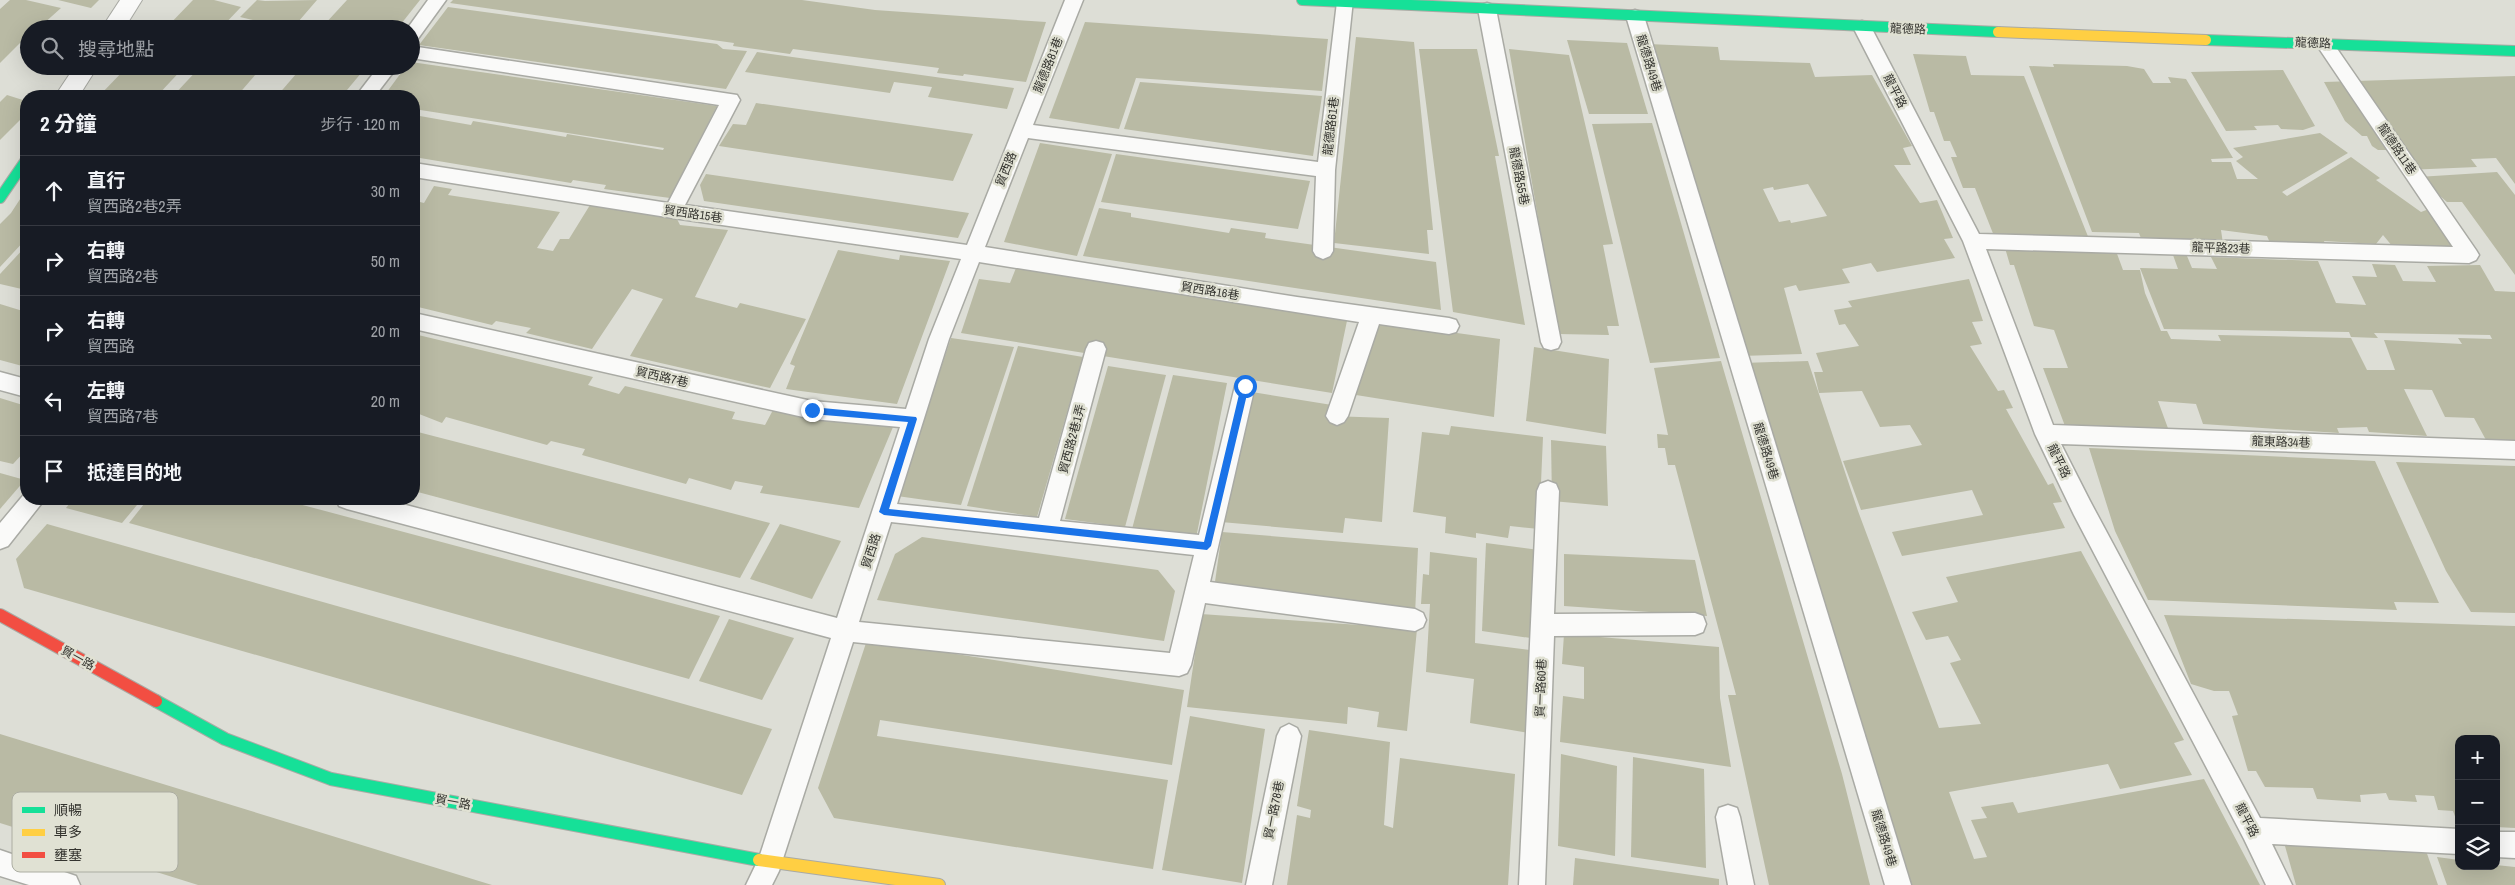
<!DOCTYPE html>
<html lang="zh-TW">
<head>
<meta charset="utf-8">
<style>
  :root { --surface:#171b24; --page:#20242c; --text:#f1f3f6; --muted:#9ea1a6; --line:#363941 }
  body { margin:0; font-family:"Archivo Narrow","Noto Sans TC",sans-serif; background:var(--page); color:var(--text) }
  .controls { position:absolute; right:15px; bottom:15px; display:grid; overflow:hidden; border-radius:10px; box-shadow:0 5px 20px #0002 }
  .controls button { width:45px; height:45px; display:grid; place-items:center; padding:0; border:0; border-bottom:1px solid var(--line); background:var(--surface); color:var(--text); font:25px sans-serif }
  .stop { position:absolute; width:15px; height:15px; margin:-11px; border:4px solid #1a73e8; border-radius:50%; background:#fff }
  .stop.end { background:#1a73e8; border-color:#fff; box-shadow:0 1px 5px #0008 }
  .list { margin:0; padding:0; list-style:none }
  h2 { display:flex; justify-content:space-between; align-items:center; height:65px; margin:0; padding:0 20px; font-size:21px }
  h2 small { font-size:16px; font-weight:400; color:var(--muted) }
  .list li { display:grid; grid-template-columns:32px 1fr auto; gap:15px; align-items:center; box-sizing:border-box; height:70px; padding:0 20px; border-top:1px solid var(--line) }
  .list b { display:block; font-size:19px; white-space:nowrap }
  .list p { margin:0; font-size:16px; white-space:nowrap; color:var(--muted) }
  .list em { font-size:16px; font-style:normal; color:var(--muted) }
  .icon { flex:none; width:28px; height:28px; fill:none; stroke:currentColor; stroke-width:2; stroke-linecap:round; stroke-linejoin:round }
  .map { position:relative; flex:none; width:2515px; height:885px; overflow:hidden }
  .search { position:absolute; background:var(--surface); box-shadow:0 5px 20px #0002; left:20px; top:20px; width:400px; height:55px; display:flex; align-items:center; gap:12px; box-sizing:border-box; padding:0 18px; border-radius:28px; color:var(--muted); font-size:19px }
  .panel { position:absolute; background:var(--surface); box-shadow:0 5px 20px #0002; left:20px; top:90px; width:400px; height:415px; border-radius:20px }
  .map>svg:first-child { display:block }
  .building { fill:#b9baa4; fill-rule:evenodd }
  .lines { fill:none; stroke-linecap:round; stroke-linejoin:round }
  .lane-casing { stroke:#a9aaa4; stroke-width:3 }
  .street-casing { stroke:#a9aaa4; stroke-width:2 }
  .fast-far1-casing { stroke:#a9aaa4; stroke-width:12 }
  .fast-casing { stroke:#a9aaa4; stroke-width:14 }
  .slow-far1-casing { stroke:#a9aaa4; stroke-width:12 }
  .slow-casing { stroke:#a9aaa4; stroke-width:14 }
  .jam-casing { stroke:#a9aaa4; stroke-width:14 }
  .lane { fill:#fafaf9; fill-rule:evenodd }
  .street { fill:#fafaf9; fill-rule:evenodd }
  .fast-far1 { stroke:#16e098; stroke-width:10 }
  .fast { stroke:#16e098; stroke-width:12 }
  .slow-far1 { stroke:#ffcf43; stroke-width:10 }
  .slow { stroke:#ffcf43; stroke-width:12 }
  .jam { stroke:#f24e42; stroke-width:12 }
  .route { fill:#1a73e8 }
  .labels { text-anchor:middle; stroke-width:5; stroke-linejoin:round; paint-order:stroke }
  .street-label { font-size:12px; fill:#34342f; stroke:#e0e1d3 }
  .key { fill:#e0e1d3; stroke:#acada2; stroke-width:1 }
  .key-label { font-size:14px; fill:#34342f }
</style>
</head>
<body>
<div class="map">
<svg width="2515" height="885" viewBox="0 0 2515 885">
  <rect width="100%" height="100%" fill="#ddded6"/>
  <!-- building -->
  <g class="building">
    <polygon points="10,0 26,0 61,8 42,25 56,29 29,29 29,40 24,39 0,63 0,9"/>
    <polygon points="58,0 99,0 91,8"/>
    <polygon points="193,0 214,0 241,7 220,29 165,29"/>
    <polygon points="257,0 265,1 317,0 292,29 240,17"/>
    <polygon points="347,0 420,0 397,29 340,29 324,25"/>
    <polygon points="453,0 802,0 875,10 1046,22 1026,82 964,74 963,76 937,73 939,68 793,49 790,54 733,46 734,43 450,3"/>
    <polygon points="448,7 717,44 723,49 747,51 726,89 419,45"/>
    <polygon points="242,21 271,28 270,29 235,29"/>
    <polygon points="1085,22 1328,39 1322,91 1136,78 1119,129 1049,118"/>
    <polygon points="1356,37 1414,42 1433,230 1427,230 1429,254 1334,243"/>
    <polygon points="1567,40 1627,43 1648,114 1589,114"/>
    <path d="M1648 44 1718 47 1720 60 1810 63 1815 77 1872 75 1912 146 1903 148 1911 165H1894L1920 203 1937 200 1953 238 1944 239 1955 258 1877 272 1871 263 1842 269 1850 283 1799 291 1796 285 1784 288 1802 354 1741 356 1732 325 1739 324ZM1808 184 1827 216 1791 223 1790 220 1779 222 1763 189 1773 187 1774 190Z"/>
    <polygon points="1419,49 1477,49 1499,156 1495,156 1525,325 1453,312"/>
    <polygon points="1509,49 1569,55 1613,244 1603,245 1619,326 1607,326 1609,335 1558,334"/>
    <polygon points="757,52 1014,88 1007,109 928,97 932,87 894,82 890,93 745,72"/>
    <polygon points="1913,54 1966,56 1971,75 2024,76 2089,239 1994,236 1975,188 1963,188 1951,157 1957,157 1950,141 1944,141 1934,112 1930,112"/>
    <polygon points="411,62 717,106 670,198 604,189 606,185 573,180 571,183 414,157 414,115 471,125 473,121 566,137 567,134 663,150 664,148 414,109 414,96 384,96 406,66 411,66"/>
    <polygon points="2053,64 2127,66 2144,69 2153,83 2171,83 2168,77 2186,79 2233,158 2211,159 2212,162 2231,162 2237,179 2258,179 2236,161 2243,157 2233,148 2320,133 2348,153 2282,192 2287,196 2351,157 2380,178 2376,180 2421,212 2429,209 2454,248 2393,247 2383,235 2376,244 2324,241 2326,246 2270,243 2267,236 2221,230 2223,244 2142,241 2139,233 2092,232 2029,66 2054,67"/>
    <polygon points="128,66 185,66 157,96 99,96"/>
    <polygon points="201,66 263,66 237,96 173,96"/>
    <polygon points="303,66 367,66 342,96 277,96"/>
    <polygon points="2283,70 2315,126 2303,130 2281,129 2278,125 2254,126 2257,130 2226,131 2191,72"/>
    <polygon points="2515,76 2515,184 2496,158 2471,159 2477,167 2406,170 2395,162 2387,150 2378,150 2372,146 2367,136 2362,136 2345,121 2324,82"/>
    <polygon points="1140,82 1322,96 1313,156 1124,129"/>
    <polygon points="7,95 26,101 26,114 0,140 0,102"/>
    <polygon points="756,103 973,134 953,181 719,146 733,124 746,125"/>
    <polygon points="1652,123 1720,358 1650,363 1592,124"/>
    <polygon points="1040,143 1112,154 1077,256 1004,242"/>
    <polygon points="1116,154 1310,181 1298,229 1101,202"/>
    <polygon points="2497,172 2515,195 2515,275 2462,202 2447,202 2418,177"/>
    <polygon points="706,174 969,213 958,238 704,201 700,185"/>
    <polygon points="434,186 452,189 448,195 560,212 537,248 553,251 560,239 569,239 590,205 677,219 680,225 728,230 695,297 737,308 740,303 806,319 770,388 630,356 663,299 632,289 592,349 526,333 531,328 496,321 492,325 414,306 414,205 416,201 424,203"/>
    <polygon points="26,190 26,239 0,267 0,224 11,213"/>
    <polygon points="1099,208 1131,213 1131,217 1229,233 1231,228 1266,233 1265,238 1436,262 1441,310 1083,256"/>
    <polygon points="26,246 26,290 0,284 0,274"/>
    <polygon points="2005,248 2116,251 2123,270 2140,270 2145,293 2161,331 2167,331 2171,339 2221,341 2218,335 2351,338 2367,370 2395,370 2384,340 2462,344 2458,338 2492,339 2490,335 2374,333 2378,338 2351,337 2349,332 2164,329 2140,268 2178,269 2173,255 2187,256 2192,268 2217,269 2211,257 2318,261 2336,303 2366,305 2352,276 2377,277 2372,264 2395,265 2403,281 2436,282 2427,266 2480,265 2495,291 2515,292 2515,441 2486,440 2474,418 2445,417 2432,390 2404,389 2427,436 2369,432 2367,427 2337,428 2339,433 2203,424 2196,404 2158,401 2169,431 2065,426 2043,368 2068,368 2054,330 2034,326 2014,265 2010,265"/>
    <polygon points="838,250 899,260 900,255 950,261 897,404 786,389 795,366 790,364"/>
    <polygon points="1016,268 1348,316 1332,393 961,333 979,279 1010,283"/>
    <polygon points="1969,279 1983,321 1972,322 1982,344 1970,346 1998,391 2004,390 2013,408 2006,409 2048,485 2053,483 2062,502 2053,503 2065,528 1902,556 1892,532 1983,515 1972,490 1861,510 1843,461 1922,445 1910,425 1880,427 1862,391 1819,393 1814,372 1823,372 1816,353 1859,346 1845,324 1839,325 1834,310 1852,307 1848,301"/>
    <polygon points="0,304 26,312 26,367 0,360"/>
    <polygon points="1371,321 1500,339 1494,417 1356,395"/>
    <polygon points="414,334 593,377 588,385 619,394 625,386 735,412 732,419 765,425 773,410 893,427 859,508 760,493 763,486 735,481 731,490 689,478 686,484 582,455 585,449 551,441 547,445 446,417 442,423 414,412"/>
    <polygon points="951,338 1014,347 961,505 897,496"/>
    <polygon points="1018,346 1083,357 1037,517 967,506"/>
    <polygon points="1534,347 1609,359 1606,434 1526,421"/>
    <polygon points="1721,361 1842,774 1870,885 1769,885 1728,695 1736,695 1675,465 1668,465 1665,448 1658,448 1657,434 1668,435 1654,368"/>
    <polygon points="1808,361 1858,511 1939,728 1981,724 1950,663 1961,660 1948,636 1926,640 1912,612 1958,602 1946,577 2081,551 2184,740 2174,743 2192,775 2120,789 2108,764 1949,792 1974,859 1987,857 1971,820 1987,818 1981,807 2013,802 2018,813 2204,779 2260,885 1897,885 1742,363"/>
    <polygon points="1108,366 1166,375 1125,527 1065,519"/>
    <polygon points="1173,375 1227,383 1196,538 1132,529"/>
    <polygon points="1252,392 1332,405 1330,416 1389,418 1382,522 1345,518 1343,533 1221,522"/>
    <polygon points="0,398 26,406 26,450 13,464 0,461"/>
    <polygon points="1451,426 1543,437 1539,529 1510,526 1508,538 1476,533 1476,538 1445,533 1446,517 1413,512 1422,432 1449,435"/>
    <polygon points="414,431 770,523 740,578 414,491"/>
    <polygon points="1551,440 1606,446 1608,506 1552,501"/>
    <polygon points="2089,448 2375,461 2439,603 2394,602 2397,610 2148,600 2115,531"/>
    <polygon points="2396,462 2515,466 2515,613 2471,612 2446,571"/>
    <polygon points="0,473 25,480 0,509"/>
    <polygon points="73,499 142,499 122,523 66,508"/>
    <polygon points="148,499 280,499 720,616 689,679 129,523"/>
    <polygon points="47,524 772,729 742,795 24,588 16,559"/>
    <polygon points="780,524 841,541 812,599 750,579"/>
    <polygon points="1222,532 1418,548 1415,615 1213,596"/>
    <polygon points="922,537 1158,570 1175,591 1164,641 877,600 895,554"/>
    <polygon points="1486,543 1539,550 1537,639 1482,631"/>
    <polygon points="1430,552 1477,558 1475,643 1538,651 1535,734 1470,723 1474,679 1426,672 1430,604 1421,604 1423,574 1429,575"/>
    <polygon points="1564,554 1695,560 1707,616 1564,606"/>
    <polygon points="1201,614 1417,629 1407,731 1377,727 1379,712 1348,707 1347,724 1187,707"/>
    <polygon points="2164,615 2515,626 2515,828 2496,827 2496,739 2459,739 2459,827 2453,811 2438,810 2434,796 2415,795 2417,802 2389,800 2386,793 2360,795 2361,802 2317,799 2313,788 2265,787 2256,771 2248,771 2232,716 2238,715 2229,691 2214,691 2191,684"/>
    <polygon points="729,619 794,638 762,700 699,681"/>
    <polygon points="1564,634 1719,647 1720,698 1731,767 1560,742 1563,696 1584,699 1584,667 1562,664"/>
    <polygon points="867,640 1184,690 1172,765 880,720 877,736 1168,780 1153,869 834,818 818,788"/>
    <polygon points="1190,716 1265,729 1242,883 1162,870"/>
    <polygon points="1309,730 1390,742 1384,825 1393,828 1400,758 1515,774 1508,885 1287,885 1297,815 1310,818 1311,810 1297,806"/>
    <polygon points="0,734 492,885 198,885 0,823"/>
    <polygon points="1561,754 1617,766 1615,856 1558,846"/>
    <polygon points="1633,757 1704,769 1706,868 1631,857"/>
    <polygon points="2283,839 2424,845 2438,885 2296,885"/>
    <polygon points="2437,857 2459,860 2459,866 2496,865 2515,867 2515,885 2447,885"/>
    <polygon points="1575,858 1719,879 1719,885 1573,885"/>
  </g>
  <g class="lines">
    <!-- lane casing -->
    <g class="lane-casing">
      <g id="lane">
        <polygon points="428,0 446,0 417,40 411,42 411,29 407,29"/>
        <path d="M1065 0H1083L1033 125 1318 162 1337 2 1339 0H1353L1335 170 1333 251 1330 256 1323 259 1316 256 1313 251 1316 176 1028 138 985 247 1297 297 1449 318 1456 320 1459 326 1456 332 1449 334 1379 324 1348 416 1344 422 1337 425 1330 422 1326 416 1359 322 979 262 949 339 897 504 1039 518 1086 349 1089 343 1096 341 1103 343 1106 349 1060 521 1199 535 1235 386 1238 380 1245 377 1252 380 1255 386 1210 582 1415 609 1423 613 1426 620 1423 627 1415 631 1205 603 1191 665 1187 673 1179 676 853 642 779 871 772 885H746L759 858 831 638 347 509 339 506 336 499H383L837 618 900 427 812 419 414 329V313L812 401 906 409 929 339 961 259 673 218 414 177V163L668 203 719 105 411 58V46L737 95 740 100 685 205 967 245ZM891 522 1194 555 1170 653 859 622Z"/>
        <polygon points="1487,3 1493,5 1496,9 1561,342 1558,348 1551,350 1544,348 1541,342 1478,9 1481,5"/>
        <polygon points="1635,10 1641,12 1644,16 1911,885 1885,885 1626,16 1629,12"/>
        <polygon points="1862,21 1868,23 1871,27 1979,234 2453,247 2316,44 2319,40 2325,38 2331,40 2476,250 2479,255 2476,260 2469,263 1986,249 2053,425 2515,441 2515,459 2061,444 2090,501 2260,818 2459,829 2459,854 2272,844 2292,885 2266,885 2244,839 2074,515 2035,434 1963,241 1853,27 1856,23"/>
        <polygon points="379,66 398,66 375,96 356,96"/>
        <polygon points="0,372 26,379 26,397 0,390"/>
        <polygon points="1548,481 1556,484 1559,491 1554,614 1695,613 1703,616 1706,624 1703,632 1695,635 1554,636 1545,885 1519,885 1537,491 1540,484"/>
        <polygon points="26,492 26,499 45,499 8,546 0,549 0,523"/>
        <polygon points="1289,724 1297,728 1301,736 1272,885 1246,885 1277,736 1281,728"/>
        <polygon points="1728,805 1737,808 1740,817 1754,885 1728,885 1716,817 1719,808"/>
        <polygon points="2496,832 2515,832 2515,858 2496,857"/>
        <polygon points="0,850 76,876 80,885 29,885 0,876"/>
      </g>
    </g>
    <!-- street casing -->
    <g class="street-casing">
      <g id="street">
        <polygon points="120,0 142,0 124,29 101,29"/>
        <polygon points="75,66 98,66 79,96 55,96"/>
      </g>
    </g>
    <!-- fast-far1 casing -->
    <g class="fast-far1-casing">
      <g id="fast-far1">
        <polyline points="1302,0 1998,32"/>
        <polyline points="2206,40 2515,51"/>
        <polyline points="0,198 26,160"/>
      </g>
    </g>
    <!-- fast casing -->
    <g class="fast-casing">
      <polyline id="fast" points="156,701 225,739 331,779 759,860"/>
    </g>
    <!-- slow-far1 casing -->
    <g class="slow-far1-casing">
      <polyline id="slow-far1" points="1998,32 2206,40"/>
    </g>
    <!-- slow casing -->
    <g class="slow-casing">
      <polyline id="slow" points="759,860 939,885"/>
    </g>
    <!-- jam casing -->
    <g class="jam-casing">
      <polyline id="jam" points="0,615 156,701"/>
    </g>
    <!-- lane -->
    <use href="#lane" class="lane"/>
    <!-- street -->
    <use href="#street" class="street"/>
    <!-- fast-far1 -->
    <use href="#fast-far1" class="fast-far1"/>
    <!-- fast -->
    <use href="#fast" class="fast"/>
    <!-- slow-far1 -->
    <use href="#slow-far1" class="slow-far1"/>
    <!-- slow -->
    <use href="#slow" class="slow"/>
    <!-- jam -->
    <use href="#jam" class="jam"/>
  </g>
  <!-- route -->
  <polygon class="route" points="1245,382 1249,386 1211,546 1207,550 884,515 879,512 908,422 812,414 808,410 812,407 916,417 917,419 889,509 1204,542 1241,386"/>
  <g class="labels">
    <!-- street labels -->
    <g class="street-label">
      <text transform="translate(1908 29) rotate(2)" y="4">龍德路</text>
      <text transform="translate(2313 43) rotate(2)" y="4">龍德路</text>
      <text transform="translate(1649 63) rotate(73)" y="4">龍德路49巷</text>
      <text transform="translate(1048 65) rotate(-68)" y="4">龍德路81巷</text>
      <text transform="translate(1895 91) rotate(63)" y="4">龍平路</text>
      <text transform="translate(1331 126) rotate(-83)" y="4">龍德路61巷</text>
      <text transform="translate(2397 149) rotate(56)" y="4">龍德路11巷</text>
      <text transform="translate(1006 169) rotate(-68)" y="4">貿西路</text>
      <text transform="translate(1519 176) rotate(79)" y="4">龍德路55巷</text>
      <text transform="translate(693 214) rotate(8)" y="4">貿西路15巷</text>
      <text transform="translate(2221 248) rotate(2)" y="4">龍平路23巷</text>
      <text transform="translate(1210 291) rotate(9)" y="4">貿西路16巷</text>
      <text transform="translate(662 377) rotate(13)" y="4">貿西路7巷</text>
      <text transform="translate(1072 439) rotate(-75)" y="4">貿西路2巷1弄</text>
      <text transform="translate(2281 442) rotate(2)" y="4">龍東路34巷</text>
      <text transform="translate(1766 451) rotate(73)" y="4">龍德路49巷</text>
      <text transform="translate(2059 461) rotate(64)" y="4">龍平路</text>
      <text transform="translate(871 551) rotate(-72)" y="4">貿西路</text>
      <text transform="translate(78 658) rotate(29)" y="4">貿一路</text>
      <text transform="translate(1541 688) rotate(-88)" y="4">貿一路60巷</text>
      <text transform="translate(453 802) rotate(11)" y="4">貿一路</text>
      <text transform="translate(1274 810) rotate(-79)" y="4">貿一路78巷</text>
      <text transform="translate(2247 820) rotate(63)" y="4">龍平路</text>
      <text transform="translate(1884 838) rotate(73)" y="4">龍德路49巷</text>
    </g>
  </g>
  <!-- legend -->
  <rect x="12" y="792" width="166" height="80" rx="8" class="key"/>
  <rect x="22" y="807" width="23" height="6" fill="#16e098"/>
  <rect x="22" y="829" width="23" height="7" fill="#ffcf43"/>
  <rect x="22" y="852" width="23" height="6" fill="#f24e42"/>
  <g class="key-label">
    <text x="54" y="815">順暢</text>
    <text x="54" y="837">車多</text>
    <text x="54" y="860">壅塞</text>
  </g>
</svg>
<div class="controls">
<button>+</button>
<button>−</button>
<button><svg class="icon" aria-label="layers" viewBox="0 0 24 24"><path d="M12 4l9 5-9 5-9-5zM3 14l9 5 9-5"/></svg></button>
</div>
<div class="stop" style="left:1245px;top:386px"></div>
<div class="stop end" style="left:812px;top:410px"></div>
<div class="search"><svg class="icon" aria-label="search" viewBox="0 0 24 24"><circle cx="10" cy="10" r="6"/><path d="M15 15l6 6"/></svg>搜尋地點</div>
<section class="panel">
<h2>2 分鐘<small>步行 · 120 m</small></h2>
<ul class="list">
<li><svg class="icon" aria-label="ahead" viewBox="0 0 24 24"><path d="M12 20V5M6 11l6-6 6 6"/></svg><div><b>直行</b><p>貿西路2巷2弄</p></div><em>30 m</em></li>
<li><svg class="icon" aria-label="right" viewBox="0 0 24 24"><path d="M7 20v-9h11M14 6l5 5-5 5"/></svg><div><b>右轉</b><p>貿西路2巷</p></div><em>50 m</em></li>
<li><svg class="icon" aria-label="right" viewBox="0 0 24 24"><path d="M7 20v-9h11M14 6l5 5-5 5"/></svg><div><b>右轉</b><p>貿西路</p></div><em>20 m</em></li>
<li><svg class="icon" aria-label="left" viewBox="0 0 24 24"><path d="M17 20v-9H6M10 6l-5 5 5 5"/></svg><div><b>左轉</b><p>貿西路7巷</p></div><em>20 m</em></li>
<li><svg class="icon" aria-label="arrive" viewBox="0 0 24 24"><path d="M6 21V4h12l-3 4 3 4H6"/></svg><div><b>抵達目的地</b></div></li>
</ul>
</section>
</div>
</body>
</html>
